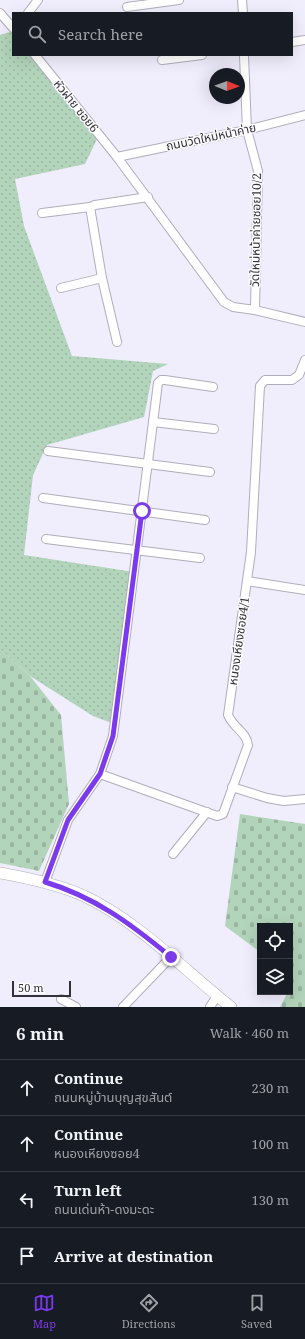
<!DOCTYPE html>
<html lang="en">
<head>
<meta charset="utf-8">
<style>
  :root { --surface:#171b24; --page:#242831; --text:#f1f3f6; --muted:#9ea1a6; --line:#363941; --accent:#7c3aed }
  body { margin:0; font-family:"Noto Serif","Noto Sans Thai",serif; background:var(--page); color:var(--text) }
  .controls { position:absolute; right:12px; bottom:12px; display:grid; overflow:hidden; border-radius:0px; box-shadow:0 4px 16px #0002 }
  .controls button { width:36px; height:36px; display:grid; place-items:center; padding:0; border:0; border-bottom:1px solid var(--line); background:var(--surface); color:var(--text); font:20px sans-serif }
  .compass { position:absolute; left:209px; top:68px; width:36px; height:36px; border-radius:50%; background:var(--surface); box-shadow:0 4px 16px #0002; rotate:91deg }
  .scale { position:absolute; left:12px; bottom:10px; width:59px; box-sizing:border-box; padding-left:4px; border:2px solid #343238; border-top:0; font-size:11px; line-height:14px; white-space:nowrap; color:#343238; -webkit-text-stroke:3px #fdfcff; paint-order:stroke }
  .stop { position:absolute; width:12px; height:12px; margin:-9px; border:3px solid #7c3aed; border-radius:50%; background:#fff }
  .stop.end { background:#7c3aed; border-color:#fff; box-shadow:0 1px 4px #0008 }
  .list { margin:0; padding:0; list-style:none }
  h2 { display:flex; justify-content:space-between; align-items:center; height:52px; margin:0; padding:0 16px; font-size:17px }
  h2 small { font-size:13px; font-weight:400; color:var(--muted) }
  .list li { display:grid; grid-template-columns:26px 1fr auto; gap:12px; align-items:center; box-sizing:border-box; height:56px; padding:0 16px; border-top:1px solid var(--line) }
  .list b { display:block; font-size:15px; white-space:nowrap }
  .list p { margin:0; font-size:13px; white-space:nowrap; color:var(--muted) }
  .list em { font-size:13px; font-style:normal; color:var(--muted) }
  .icon { flex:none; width:22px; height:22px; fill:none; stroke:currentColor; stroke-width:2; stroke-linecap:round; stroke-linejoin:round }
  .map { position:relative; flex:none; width:305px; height:1007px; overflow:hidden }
  .search { position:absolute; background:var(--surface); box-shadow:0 4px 16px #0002; left:12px; right:12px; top:12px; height:44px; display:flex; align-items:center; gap:10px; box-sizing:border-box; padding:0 14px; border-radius:0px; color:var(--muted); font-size:15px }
  .sheet { height:276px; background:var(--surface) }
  nav { display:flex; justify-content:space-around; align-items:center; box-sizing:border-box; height:56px; border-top:1px solid var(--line); background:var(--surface); font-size:11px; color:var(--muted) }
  nav a { display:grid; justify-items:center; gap:2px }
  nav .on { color:var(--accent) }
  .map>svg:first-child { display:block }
  .grass { fill:url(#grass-dots) }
  .cemetery { fill:url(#cemetery-stones) }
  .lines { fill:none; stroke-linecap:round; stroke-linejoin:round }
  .street-casing { stroke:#b1adbb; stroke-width:10 }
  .secondary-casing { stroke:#b1adbb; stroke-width:12 }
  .street { stroke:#fff; stroke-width:8 }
  .secondary { stroke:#fff; stroke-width:11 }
  .route { stroke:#7c3aed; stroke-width:5 }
  .labels { text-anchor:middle; stroke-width:3; stroke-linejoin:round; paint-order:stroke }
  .street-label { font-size:12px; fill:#343238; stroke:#fdfcff }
</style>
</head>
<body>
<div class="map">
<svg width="305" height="1007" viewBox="0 0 305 1007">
  <defs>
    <pattern id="grass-dots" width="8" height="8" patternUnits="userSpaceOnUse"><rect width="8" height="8" fill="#b2d4ba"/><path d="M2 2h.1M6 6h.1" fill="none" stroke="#9ab6a1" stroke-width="1.8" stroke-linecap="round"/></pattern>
    <pattern id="cemetery-stones" width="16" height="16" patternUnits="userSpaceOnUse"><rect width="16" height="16" fill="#b2d4ba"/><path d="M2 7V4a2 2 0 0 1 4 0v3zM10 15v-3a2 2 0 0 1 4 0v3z" fill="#9ab6a1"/></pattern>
  </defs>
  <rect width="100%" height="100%" fill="#f0edfc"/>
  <!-- grass -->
  <polygon class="grass" points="13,31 13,55 35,55 99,135 85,164 15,179 24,226 72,356 168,364 153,371 144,417 47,445 33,475 24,555 134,572 114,724 93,716 30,676 0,649 0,35"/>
  <!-- cemetery -->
  <g class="cemetery">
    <polygon points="0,649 30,676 61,715 69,804 39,871 0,863"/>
    <polygon points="240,814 305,824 305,1007 280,1007 288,992 290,992 290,926 260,926 260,952 225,926"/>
  </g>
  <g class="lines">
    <!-- street casing -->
    <g class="street-casing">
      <g id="street">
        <polyline points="242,0 243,13"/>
        <polyline points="127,7 179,0"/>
        <polyline points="0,13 13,28"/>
        <polyline points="28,13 38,0"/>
        <polyline points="292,42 305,40"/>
        <polyline points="35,55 117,157 224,302 233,307 255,310 305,322"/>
        <polyline points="244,55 247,130 258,171 255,310"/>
        <polyline points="162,60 202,55"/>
        <polyline points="117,157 247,130 305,115"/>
        <polyline points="90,207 102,278 117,342"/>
        <polyline points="42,213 90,207 95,205 148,197"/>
        <polyline points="61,288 102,278"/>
        <polyline points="153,422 214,429"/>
        <polyline points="48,451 210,472"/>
        <polyline points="43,498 205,520"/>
        <polyline points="46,539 200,558"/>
        <polyline points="247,581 305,590"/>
        <path d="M100 774 217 816 223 814 248 745C246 731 234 729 228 715L251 552 260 386 265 380H292L299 375 305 360"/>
        <polyline points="232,787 267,798 284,801 305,799"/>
        <polyline points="173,854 207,812"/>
        <polyline points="45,882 68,820 100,774 113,736 158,383 161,380 165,380 213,387"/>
        <polyline points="61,999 76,1007"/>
        <polyline points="123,1007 171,957"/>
        <polyline points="210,1007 217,996"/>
      </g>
    </g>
    <!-- secondary casing -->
    <g class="secondary-casing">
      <path id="secondary" d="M0 873C28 878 56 884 82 895 137 920 184 970 231 1007"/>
    </g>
    <!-- street -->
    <use href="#street" class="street"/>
    <!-- secondary -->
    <use href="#secondary" class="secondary"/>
  </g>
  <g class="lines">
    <!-- route -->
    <path class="route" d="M142 511 113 736 100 774 68 820 45 882C95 897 131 924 171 957"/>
  </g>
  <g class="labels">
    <!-- street labels -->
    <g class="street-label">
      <text transform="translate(76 106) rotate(51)" y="4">หัวฝาย ซอย6</text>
      <text transform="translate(211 137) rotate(-12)" y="4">ถนนวัดใหม่หน้าค่าย</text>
      <text transform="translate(256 230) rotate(-89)" y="4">วัดใหม่หน้าค่ายซอย10/2</text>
      <text transform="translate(239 641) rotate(-82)" y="4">หนองเหียงซอย4/1</text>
    </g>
  </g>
</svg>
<div class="controls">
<button><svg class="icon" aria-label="locate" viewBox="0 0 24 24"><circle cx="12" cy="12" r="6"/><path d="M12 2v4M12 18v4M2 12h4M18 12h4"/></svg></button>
<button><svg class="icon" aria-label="layers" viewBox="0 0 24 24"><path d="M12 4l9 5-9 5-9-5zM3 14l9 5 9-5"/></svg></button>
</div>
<svg class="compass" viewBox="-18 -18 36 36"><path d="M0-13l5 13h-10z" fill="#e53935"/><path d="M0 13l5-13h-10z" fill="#9ea1a6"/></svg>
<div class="scale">50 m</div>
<div class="stop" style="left:142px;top:511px"></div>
<div class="stop end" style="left:171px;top:957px"></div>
<div class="search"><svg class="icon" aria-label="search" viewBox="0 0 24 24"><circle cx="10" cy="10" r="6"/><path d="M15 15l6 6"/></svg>Search here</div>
</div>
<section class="sheet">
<h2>6 min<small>Walk · 460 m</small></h2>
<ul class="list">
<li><svg class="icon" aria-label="ahead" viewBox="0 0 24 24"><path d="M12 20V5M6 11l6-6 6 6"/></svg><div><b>Continue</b><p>ถนนหมู่บ้านบุญสุขสันต์</p></div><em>230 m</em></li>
<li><svg class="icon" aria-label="ahead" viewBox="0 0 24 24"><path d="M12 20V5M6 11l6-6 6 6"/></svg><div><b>Continue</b><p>หนองเหียงซอย4</p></div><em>100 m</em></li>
<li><svg class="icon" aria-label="left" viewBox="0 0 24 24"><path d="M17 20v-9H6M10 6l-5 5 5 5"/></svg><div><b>Turn left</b><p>ถนนเด่นห้า-ดงมะดะ</p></div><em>130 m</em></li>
<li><svg class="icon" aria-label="arrive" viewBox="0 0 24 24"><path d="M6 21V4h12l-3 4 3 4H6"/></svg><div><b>Arrive at destination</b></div></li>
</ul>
</section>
<nav>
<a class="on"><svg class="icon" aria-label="map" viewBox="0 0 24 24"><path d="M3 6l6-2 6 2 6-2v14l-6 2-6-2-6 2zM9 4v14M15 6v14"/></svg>Map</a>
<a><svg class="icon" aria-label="directions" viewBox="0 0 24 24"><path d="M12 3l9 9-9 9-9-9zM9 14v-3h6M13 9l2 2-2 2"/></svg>Directions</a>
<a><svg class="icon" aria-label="saved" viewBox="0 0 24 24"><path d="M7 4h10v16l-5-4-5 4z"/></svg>Saved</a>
</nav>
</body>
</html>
